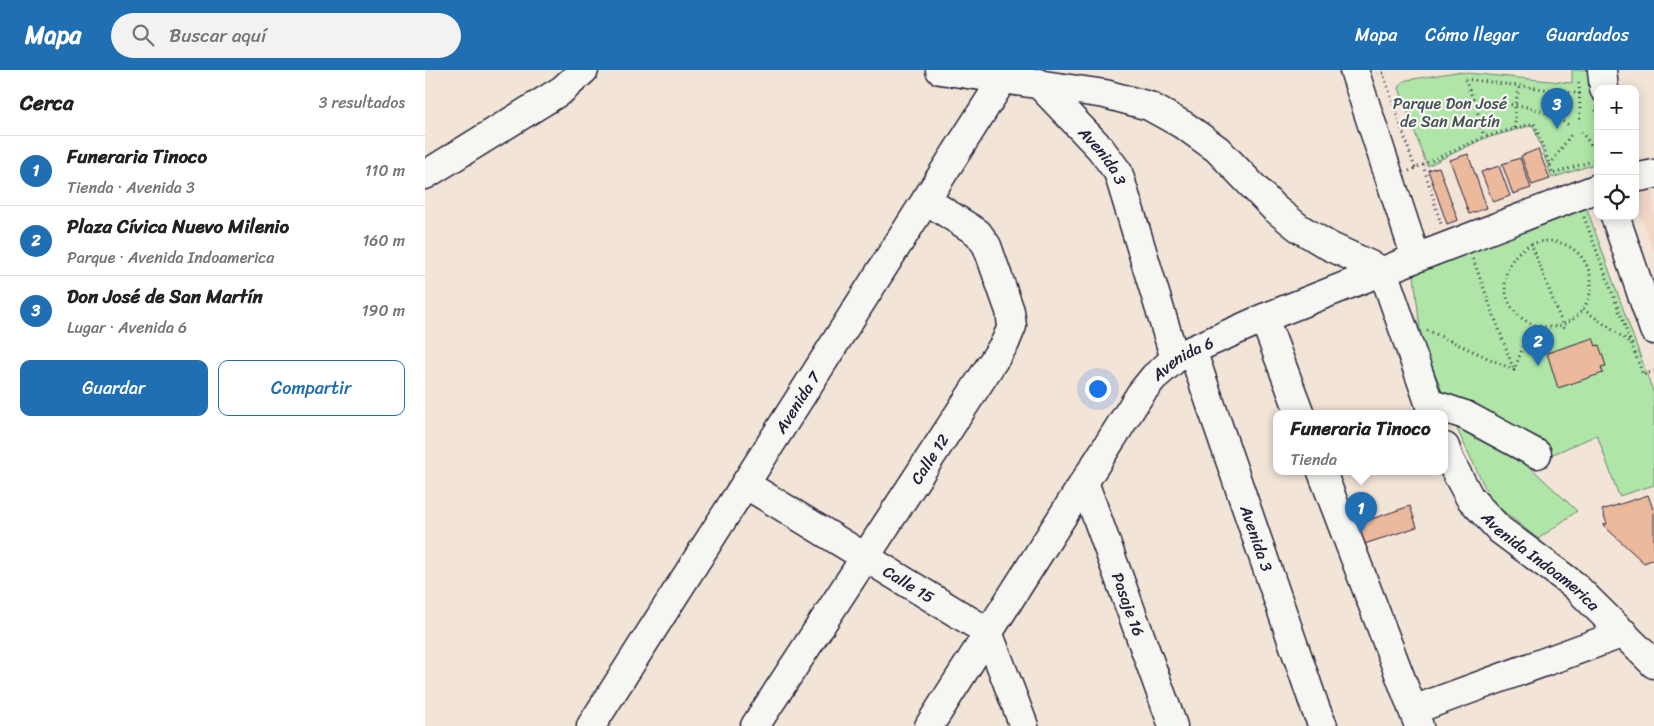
<!DOCTYPE html>
<html lang="es">
<head>
<meta charset="utf-8">
<style>
  :root { --surface:#fff; --page:#f2f2f2; --text:#222; --muted:#767676; --line:#e0e0e0; --accent:#1f6fb2 }
  body { margin:0; font-family:Sriracha,sans-serif; background:var(--page); color:var(--text) }
  .controls { position:absolute; right:15px; top:15px; display:grid; overflow:hidden; border-radius:10px; box-shadow:0 2px 12px #0003 }
  .controls button { width:45px; height:45px; display:grid; place-items:center; padding:0; border:0; border-bottom:1px solid var(--line); background:var(--surface); color:var(--text); font:25px sans-serif }
  .you { position:absolute; left:672px; top:318px; width:18px; height:18px; margin:-12px; border:4px solid #fff; border-radius:50%; background:#1a73e8; box-shadow:0 0 0 8px #1a73e833 }
  .badge { display:grid; place-items:center; width:32px; height:32px; border-radius:50%; background:var(--accent); color:#fff; font-size:16px; font-weight:700 }
  .pin { position:absolute; translate:-50% -41px; filter:drop-shadow(0 1px 2px #0008) }
  .pin::after { content:''; position:absolute; top:26px; width:18px; height:15px; background:inherit; clip-path:polygon(0 0,100% 0,50% 100%) }
  .popup { position:absolute; left:848px; top:340px; width:175px; height:65px; box-sizing:border-box; display:grid; place-content:center; border-radius:10px; background:var(--surface); filter:drop-shadow(0 1px 4px #0005); font-size:16px; white-space:nowrap; color:var(--muted) }
  .popup b { font-size:19px; color:var(--text) }
  .popup::after { content:''; position:absolute; left:50%; top:100%; margin-left:-10px; border:10px solid transparent; border-top-color:var(--surface) }
  .list { margin:0; padding:0; list-style:none }
  h2 { display:flex; justify-content:space-between; align-items:center; height:65px; margin:0; padding:0 20px; font-size:21px }
  h2 small { font-size:16px; font-weight:400; color:var(--muted) }
  .list li { display:grid; grid-template-columns:32px 1fr auto; gap:15px; align-items:center; box-sizing:border-box; height:70px; padding:0 20px; border-top:1px solid var(--line) }
  .list b { display:block; font-size:19px; white-space:nowrap }
  .list p { margin:0; font-size:16px; white-space:nowrap; color:var(--muted) }
  .list em { font-size:16px; font-style:normal; color:var(--muted) }
  .actions { display:flex; gap:10px; padding:15px 20px }
  .actions a { flex:1; padding:11px 0; border:1px solid var(--accent); border-radius:10px; text-align:center; font-size:18px; color:var(--accent) }
  .actions .main { background:var(--accent); color:#fff }
  .icon { flex:none; width:28px; height:28px; fill:none; stroke:currentColor; stroke-width:2; stroke-linecap:round; stroke-linejoin:round }
  .map { position:relative; flex:none; width:1229px; height:656px; overflow:hidden }
  header { display:flex; align-items:center; gap:30px; box-sizing:border-box; height:70px; padding:0 25px; background:var(--accent); color:#fff }
  header strong { font-size:24px }
  nav { display:flex; gap:28px; margin-inline-start:auto; font-size:18px }
  .search { width:350px; height:45px; background:var(--page); display:flex; align-items:center; gap:12px; box-sizing:border-box; padding:0 18px; border-radius:28px; color:var(--muted); font-size:19px }
  main { display:flex }
  aside { flex:1; background:var(--surface) }
  .map>svg:first-child { display:block }
  .built { fill:#f1d7c6 }
  .green { fill:#afe5a7; stroke:#688471 }
  .building { fill:#ecb99d; stroke:#22223b }
  .lines { fill:none; stroke-linecap:round; stroke-linejoin:round }
  .minor-casing { stroke:#22223b; stroke-width:31 }
  .path { stroke:#22223b; stroke-width:3; stroke-dasharray:1 4; stroke-linecap:butt }
  .minor { stroke:#f6f6f2; stroke-width:28 }
  .labels { text-anchor:middle; stroke-width:4.5; stroke-linejoin:round; paint-order:stroke }
  .park-label { font-size:16px; fill:#455356; stroke:#f6f6f2 }
  .street-label { font-size:16px; fill:#22223b; stroke:#f6f6f2 }
</style>
</head>
<body>
<header>
<strong>Mapa</strong>
<div class="search"><svg class="icon" aria-label="search" viewBox="0 0 24 24"><circle cx="10" cy="10" r="6"/><path d="M15 15l6 6"/></svg>Buscar aquí</div>
<nav><a>Mapa</a><a>Cómo llegar</a><a>Guardados</a></nav>
</header>
<main>
<aside>
<h2>Cerca<small>3 resultados</small></h2>
<ul class="list">
<li><span class="badge">1</span><div><b>Funeraria Tinoco</b><p>Tienda · Avenida 3</p></div><em>110 m</em></li>
<li><span class="badge">2</span><div><b>Plaza Cívica Nuevo Milenio</b><p>Parque · Avenida Indoamerica</p></div><em>160 m</em></li>
<li><span class="badge">3</span><div><b>Don José de San Martín</b><p>Lugar · Avenida 6</p></div><em>190 m</em></li>
</ul>
<div class="actions"><a class="main">Guardar</a><a>Compartir</a></div>
</aside>
<div class="map">
<svg width="1229" height="656" viewBox="0 0 1229 656">
  <rect width="100%" height="100%" fill="#f3e4d8"/>
  <filter id="ink" filterUnits="userSpaceOnUse"><feTurbulence type="fractalNoise" baseFrequency=".02" numOctaves="2"/><feDisplacementMap in="SourceGraphic" scale="10" xChannelSelector="R" yChannelSelector="G"/><feConvolveMatrix kernelMatrix="1 2 1 2 8 2 1 2 1" color-interpolation-filters="sRGB"/></filter>
  <g filter="url(#ink)">
    <!-- built -->
    <polygon class="built" points="1229,118 1229,183 1210,131 1210,120"/>
    <!-- green -->
    <g class="green">
      <polygon points="1147,0 1171,0 1173,93 1127,108 1108,55 1058,69 1002,96 974,18 977,12 982,10 1031,2 1147,13"/>
      <polygon points="1159,131 1229,324 1229,415 1194,426 1172,365 1103,395 1152,441 1113,469 1067,432 1031,357 996,268 988,196"/>
    </g>
    <!-- building -->
    <g class="building">
      <polygon points="1113,79 1125,109 1107,115 1096,86"/>
      <polygon points="1043,84 1062,138 1044,144 1025,90"/>
      <polygon points="1095,88 1106,118 1088,124 1077,94"/>
      <polygon points="1074,96 1085,126 1068,132 1056,102"/>
      <polygon points="1014,97 1033,150 1022,154 1003,100"/>
      <polygon points="1168,268 1171,276 1174,275 1181,296 1176,297 1178,303 1133,318 1122,283"/>
      <polygon points="1223,425 1229,442 1229,489 1219,493 1178,455 1182,454 1177,440"/>
      <polygon points="985,436 992,457 930,477 923,457"/>
    </g>
    <g class="lines">
      <!-- minor casing -->
      <g class="minor-casing">
        <g id="minor">
          <polyline points="515,0 680,24 724,36 760,56 792,79 849,138 874,158 904,176 958,201 1008,344"/>
          <polyline points="929,0 991,188"/>
          <polyline points="1177,0 1179,19"/>
          <path id="s1" d="M613 13 675 78 693 102 750 289"/>
          <polyline points="0,105 137,20 159,0"/>
          <polyline points="1210,108 1229,104"/>
          <polyline points="1190,146 1229,260"/>
          <polyline points="839,248 875,344"/>
          <path id="s2" d="M767 280 891 640 898 656"/>
          <polyline points="1004,333 1040,345 1112,384"/>
          <path id="s3" d="M1020 377 1025 391 1045 428 1075 460 1149 515 1229 594"/>
          <polyline points="897,402 994,656"/>
          <path id="s4" d="M659 412 748 656"/>
          <path id="s5" d="M320 414 563 562 599 656"/>
          <polyline points="988,640 1199,563"/>
          <path id="s6" d="M166 656 578 9"/>
          <path id="s7" d="M330 656 580 273 587 256 585 241 562 176 553 163 501 130"/>
          <path id="s8" d="M504 656 716 323 729 307 750 289 767 280 839 248 991 188 1173 118"/>
        </g>
      </g>
      <!-- path -->
      <g class="path">
        <polyline points="952,4 958,3 990,98"/>
        <polyline points="1040,9 1158,24"/>
        <polyline points="1040,10 1051,36 1059,67"/>
        <polyline points="1154,13 1155,42 1154,53"/>
        <path d="M1051 36C1085 31 1116 36 1145 56"/>
        <polyline points="1171,40 1173,56"/>
        <polyline points="1090,58 1090,34 1095,17"/>
        <polyline points="1156,62 1173,83"/>
        <polyline points="998,95 1016,154"/>
        <polyline points="1125,95 1147,63"/>
        <polyline points="984,101 1059,67 1109,53 1128,104 1170,90 1173,87"/>
        <polyline points="1159,147 1218,305 1229,301"/>
        <circle cx="1123" cy="214" r="43"/>
        <polyline points="1106,173 1140,261"/>
        <polyline points="1048,189 1089,300"/>
        <polyline points="1158,239 1205,272"/>
        <polyline points="1002,260 1089,300 1107,254"/>
      </g>
      <!-- minor -->
      <use href="#minor" class="minor"/>
    </g>
  </g>
  <g class="labels">
    <!-- park labels -->
    <g class="park-label">
      <text x="1025" y="39">Parque Don José<tspan x="1025" dy="18">de San Martín</tspan></text>
    </g>
    <!-- street labels -->
    <g class="street-label">
      <text dy="6" stroke="none"><textPath href="#s1" startOffset="98">Avenida 3</textPath></text>
      <text dy="6" stroke="none"><textPath href="#s8" startOffset="450">Avenida 6</textPath></text>
      <text dy="6" stroke="none"><textPath href="#s6" startOffset="384">Avenida 7</textPath></text>
      <text dy="6" stroke="none"><textPath href="#s7" startOffset="319">Calle 12</textPath></text>
      <text dy="6" stroke="none"><textPath href="#s2" startOffset="199">Avenida 3</textPath></text>
      <text dy="6" stroke="none"><textPath href="#s3" startOffset="152">Avenida Indoamerica</textPath></text>
      <text dy="6" stroke="none"><textPath href="#s5" startOffset="192">Calle 15</textPath></text>
      <text dy="6" stroke="none"><textPath href="#s4" startOffset="130">Pasaje 16</textPath></text>
    </g>
  </g>
</svg>
<div class="controls">
<button>+</button>
<button>−</button>
<button><svg class="icon" aria-label="locate" viewBox="0 0 24 24"><circle cx="12" cy="12" r="6"/><path d="M12 2v4M12 18v4M2 12h4M18 12h4"/></svg></button>
</div>
<div class="you"></div>
<div class="pin badge" style="left:936px;top:463px">1</div>
<div class="popup"><b>Funeraria Tinoco</b>Tienda</div>
<div class="pin badge" style="left:1113px;top:296px">2</div>
<div class="pin badge" style="left:1132px;top:59px">3</div>
</div>
</main>
</body>
</html>
